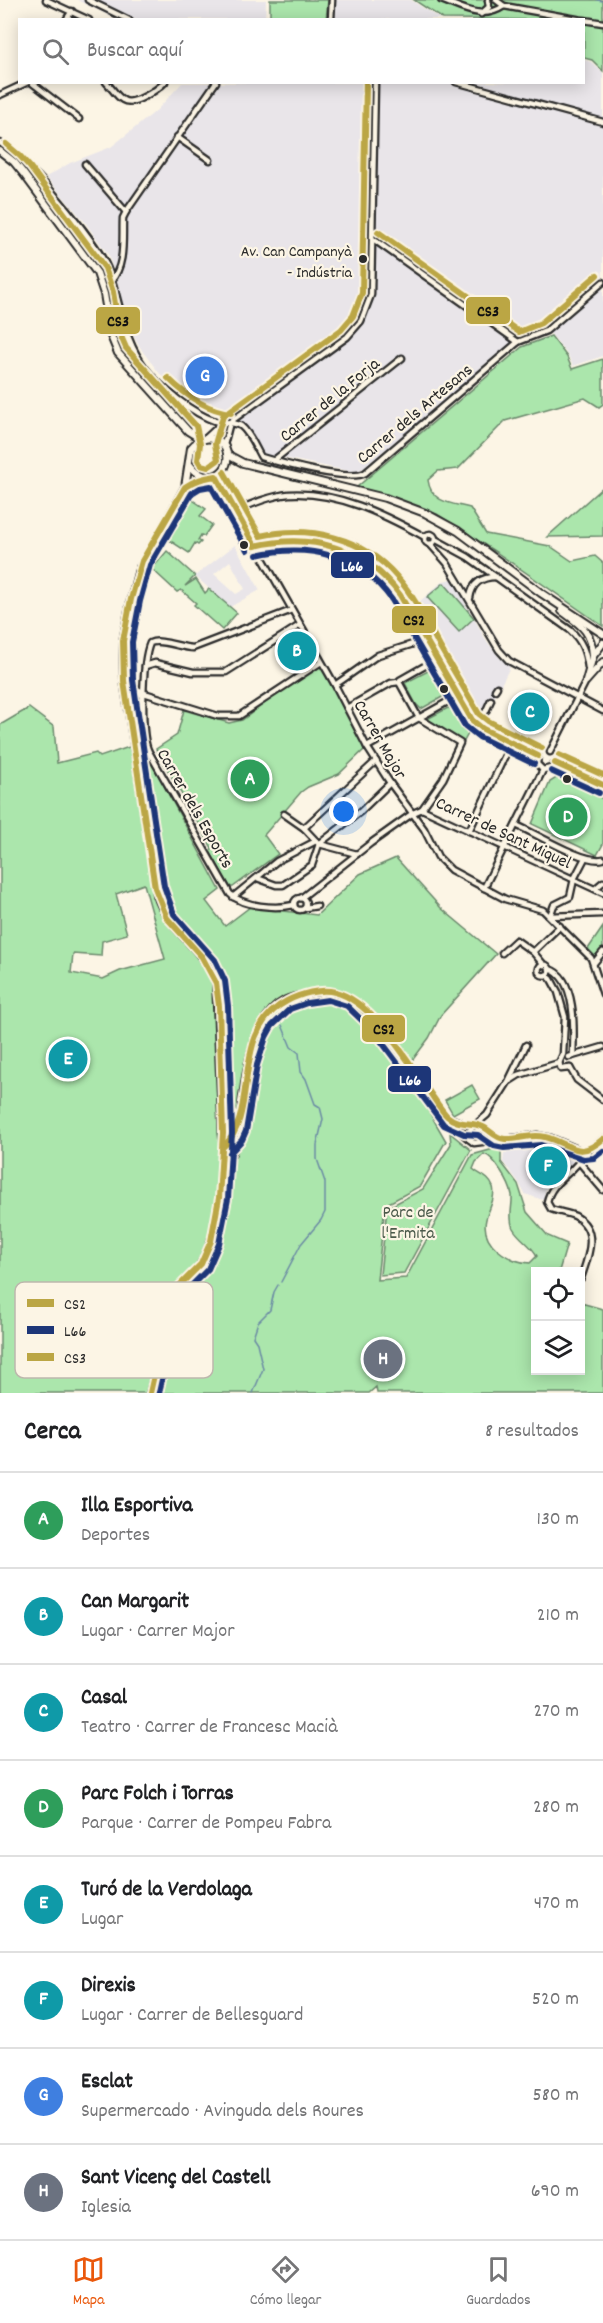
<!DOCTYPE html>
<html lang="es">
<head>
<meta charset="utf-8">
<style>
  :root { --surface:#fff; --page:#f2f2f2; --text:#202124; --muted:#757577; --line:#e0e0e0; --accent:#ea580c }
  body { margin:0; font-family:Dekko,sans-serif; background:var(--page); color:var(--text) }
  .controls { position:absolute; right:18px; bottom:18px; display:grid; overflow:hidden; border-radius:0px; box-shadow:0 3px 15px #0003 }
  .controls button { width:54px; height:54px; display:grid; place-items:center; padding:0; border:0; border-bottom:2px solid var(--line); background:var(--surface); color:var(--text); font:30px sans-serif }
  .you { position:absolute; left:344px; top:812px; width:21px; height:21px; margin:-15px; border:4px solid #fff; border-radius:50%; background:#1a73e8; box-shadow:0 0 0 9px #1a73e833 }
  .badge { display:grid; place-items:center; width:39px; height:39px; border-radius:50%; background:var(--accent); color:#fff; font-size:20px; font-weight:700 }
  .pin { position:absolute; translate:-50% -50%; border:3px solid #fff; box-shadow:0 2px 6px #0006 }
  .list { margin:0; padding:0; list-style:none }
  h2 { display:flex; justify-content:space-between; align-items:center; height:78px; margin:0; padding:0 24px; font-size:26px }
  h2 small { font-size:20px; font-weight:400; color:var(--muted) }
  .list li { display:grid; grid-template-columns:39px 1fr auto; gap:18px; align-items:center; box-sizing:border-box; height:96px; padding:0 24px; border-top:2px solid var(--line) }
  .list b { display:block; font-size:22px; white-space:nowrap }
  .list p { margin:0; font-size:20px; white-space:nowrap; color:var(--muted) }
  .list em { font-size:20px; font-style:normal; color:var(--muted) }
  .icon { flex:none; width:33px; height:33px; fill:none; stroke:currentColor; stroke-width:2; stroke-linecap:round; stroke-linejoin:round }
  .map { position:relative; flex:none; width:603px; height:1393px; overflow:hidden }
  .search { position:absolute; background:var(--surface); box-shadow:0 3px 15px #0003; left:18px; right:18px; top:18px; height:66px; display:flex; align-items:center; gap:15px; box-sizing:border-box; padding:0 21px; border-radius:0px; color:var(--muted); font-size:22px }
  .sheet { height:846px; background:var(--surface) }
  nav { display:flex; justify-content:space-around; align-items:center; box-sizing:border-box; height:84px; border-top:2px solid var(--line); background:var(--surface); font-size:16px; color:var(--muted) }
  nav a { display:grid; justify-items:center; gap:3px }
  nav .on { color:var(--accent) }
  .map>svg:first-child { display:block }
  .built { fill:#e9e5e9; fill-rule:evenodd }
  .green { fill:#abe6ac; stroke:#6b886c; stroke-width:1.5; fill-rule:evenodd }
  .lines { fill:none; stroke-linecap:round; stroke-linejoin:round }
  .stream { stroke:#6b8ba4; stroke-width:1.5 }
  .street-casing { stroke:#2b2b2b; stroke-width:9 }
  .secondary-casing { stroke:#2b2b2b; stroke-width:10 }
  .street { stroke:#fcf5e5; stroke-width:4.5 }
  .secondary { stroke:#fcf5e5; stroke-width:6 }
  .bus-1-casing { stroke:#fcf5e5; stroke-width:10 }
  .bus-2-casing { stroke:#fcf5e5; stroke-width:10 }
  .bus-3-casing { stroke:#fcf5e5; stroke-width:10 }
  .bus-1 { stroke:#bba644; stroke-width:6 }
  .bus-2 { stroke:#1d3678; stroke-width:6 }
  .bus-3 { stroke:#bba644; stroke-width:6 }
  .bus-dot { fill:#2b2b2b; stroke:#fcf5e5; stroke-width:2 }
  .labels { text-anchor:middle; stroke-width:4.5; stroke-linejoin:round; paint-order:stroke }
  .bus-label { font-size:16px; fill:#2b2b2b; stroke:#fcf5e5; text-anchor:end }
  .street-label { font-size:18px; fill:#2b2b2b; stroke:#fcf5e5 }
  .park-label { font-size:18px; fill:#4b5a4b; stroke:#fcf5e5 }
  .key { fill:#fcf5e5; stroke:#bdb8ad; stroke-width:1.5 }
  .key-label { font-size:16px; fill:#2b2b2b }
  .line-badge { stroke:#fcf5e5; stroke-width:2 }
  .badge-label { font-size:16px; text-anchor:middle; font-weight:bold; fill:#fff }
  .pale-badge-label { font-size:16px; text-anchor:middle; font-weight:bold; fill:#111 }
</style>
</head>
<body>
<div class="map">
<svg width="603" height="1393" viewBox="0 0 603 1393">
  <rect width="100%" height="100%" fill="#fcf5e5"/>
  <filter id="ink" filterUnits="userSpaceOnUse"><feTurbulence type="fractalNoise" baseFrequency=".0167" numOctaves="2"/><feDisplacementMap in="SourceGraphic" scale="12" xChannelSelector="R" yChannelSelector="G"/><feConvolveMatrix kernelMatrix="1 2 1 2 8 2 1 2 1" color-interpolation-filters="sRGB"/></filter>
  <g filter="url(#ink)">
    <!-- built -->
    <g class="built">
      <polygon points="77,0 266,0 265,19 116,19"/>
      <polygon points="335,0 411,0 440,19 334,19"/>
      <polygon points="584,60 591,62 603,73 603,356 573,366 568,355 551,334 530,333 520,335 364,468 357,471 349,471 264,454 246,425 221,416 160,374 143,352 131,332 109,256 85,222 46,177 70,163 111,147 156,111 182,83 584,82"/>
      <path d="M235 545 260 590 230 607 195 576ZM230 561 245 589 236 594 214 574Z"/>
      <polygon points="452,579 486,640 499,657 510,667 483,720 479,718 467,700 457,672 446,652 430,633 411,601 413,599 418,603 443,581"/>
      <polygon points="534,1139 577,1159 546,1188 543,1200 525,1194 518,1181 503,1162 505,1145"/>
    </g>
    <!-- green -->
    <g class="green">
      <polygon points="270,0 328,0 326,19 270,19"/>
      <polygon points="414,0 603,0 603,71 592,60 584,58 584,20 443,19"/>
      <path d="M551 336 567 357 572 369 603 359V404L599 407 585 398 505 421 458 469 438 471 428 480C431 503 451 503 470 508L486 534 550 546 572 561 595 556 603 563V626L496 552 437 514 357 487 522 347Z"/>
      <polygon points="603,487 603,536 547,537"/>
      <polygon points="191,499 206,509 200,516 212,525 204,536 201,535 198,540 201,542 198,545 195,543 189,553 166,538"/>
      <polygon points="167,551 195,576 185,586 196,579 205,593 209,589 237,613 222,630 194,605 196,603 181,590 177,592 152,569"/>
      <polygon points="444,583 474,618 459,632 427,597"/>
      <polygon points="321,662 367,747 339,774 308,787 301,792 264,835 278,854 233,887 230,887 210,852 212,848 156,749 177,735 184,710 229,723 242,720"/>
      <polygon points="430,670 444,692 444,696 421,709 416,704 405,683"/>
      <path d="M29 708 54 727 57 763 96 753 100 757 141 743 220 890 206 901 225 926 250 907 317 915 360 874 396 858 441 908 496 954 441 1015 429 1038 405 1070 446 1141 420 1186 385 1205 377 1280 406 1278 472 1155 501 1147V1162L518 1184 527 1212 548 1236 567 1244 559 1271 536 1272V1370H580L581 1303 603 1309V1393H377L376 1387 369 1393H0V725ZM144 884 165 959 120 971 103 979 71 973 73 954 101 956 102 941 127 934 116 894ZM484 1154C495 1157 510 1184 512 1195 513 1206 508 1217 513 1228 519 1239 532 1245 537 1256L530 1263C509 1262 480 1244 486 1219 489 1209 496 1197 493 1187 489 1176 479 1175 473 1169L476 1162Z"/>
      <path d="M448 708C460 712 464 722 469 732L463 743 428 722 429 718Z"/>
      <polygon points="558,777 603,799 603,844 597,855 532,824 550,782"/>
      <polygon points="603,927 603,955 599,960 588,949"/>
      <polygon points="472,1085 480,1099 453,1114 445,1100"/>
      <polygon points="450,1133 471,1150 404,1273 380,1275 387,1208 423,1189 451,1144"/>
    </g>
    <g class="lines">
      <!-- stream -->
      <g class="stream">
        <polyline points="597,0 603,1"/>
        <polyline points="276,1017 281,1022"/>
        <polyline points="281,1282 301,1244 321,1220 325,1212 325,1182 317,1159 317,1145 323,1119 320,1107 315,1104 306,1079 301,1072 299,1053 291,1047 282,1025"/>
        <polyline points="253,1393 263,1369 257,1343 253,1337 258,1322 270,1310 274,1292 278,1285"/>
      </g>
      <!-- street casing -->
      <g class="street-casing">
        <g id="street">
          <polyline points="46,0 89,20"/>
          <polyline points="88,0 129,20"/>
          <path d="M441 0C463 8 482 21 504 6"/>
          <polyline points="496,0 504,6 582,20"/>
          <polyline points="481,14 489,7 488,0"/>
          <polyline points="66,20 72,11"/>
          <polyline points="331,20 332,0"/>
          <polyline points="584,20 603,23"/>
          <polyline points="31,82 79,119"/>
          <path d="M106 82C112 88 116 96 123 100 133 107 158 89 165 82"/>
          <polyline points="456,82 603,122"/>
          <polyline points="0,95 28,82"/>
          <polyline points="177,137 210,160"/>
          <path d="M0 143C26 156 95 240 107 267 122 303 121 337 146 369 161 388 192 413 215 421 223 424 233 421 241 426 250 433 256 449 261 457 281 463 349 482 365 473L518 342 546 331 603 282"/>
          <polyline points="85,164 126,212"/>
          <polyline points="373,239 518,342"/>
          <path d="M111 281C126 265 122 238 123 218L126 212 216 82"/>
          <polyline points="206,438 221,424 230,422 347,337 361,321 371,295 375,82"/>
          <polyline points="224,445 230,422"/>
          <polyline points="273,461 402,358"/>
          <polyline points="216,476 335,685 367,747 390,783 424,829 438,857 451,870 505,899 543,910 591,958 603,994"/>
          <path d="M235 511C252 504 270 496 289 494 337 491 383 514 425 537"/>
          <circle cx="430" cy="539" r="5"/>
          <path d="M435 539 468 557 570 630C582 641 586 652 588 668"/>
          <polyline points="430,544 447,563 499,650 509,661 603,711"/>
          <path d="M255 546C300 533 349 542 383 575 400 591 410 613 422 632 438 662 455 691 472 720L483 729 538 756"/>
          <path d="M470 598C472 583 481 577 496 577"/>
          <path d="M292 610 193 648C181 648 160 638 150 643 142 661 140 736 149 752L230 894C244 907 276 909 294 905"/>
          <polyline points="145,666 155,663 193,672 226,672 300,625"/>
          <polyline points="124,681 144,693 218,716 239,716 321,662"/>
          <polyline points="335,685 378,655 426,640"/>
          <polyline points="495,690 497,687"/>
          <polyline points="127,703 136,696 144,693"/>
          <polyline points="347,708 391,683 399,682"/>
          <polyline points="479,726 491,700"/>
          <polyline points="367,747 458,696"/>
          <polyline points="550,752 586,681"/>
          <polyline points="538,756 537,764 543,770 551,768 555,763"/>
          <polyline points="555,763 603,785"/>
          <polyline points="422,809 603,893"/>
          <polyline points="284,814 304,828 319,844 357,854"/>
          <path d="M516 825C535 833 584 864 603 859"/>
          <polyline points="304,828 376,761"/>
          <polyline points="469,831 511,743"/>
          <polyline points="319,844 360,812 390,783"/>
          <polyline points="257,878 276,885 283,885 312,865 319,844"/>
          <polyline points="484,888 543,770"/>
          <polyline points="596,888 603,882"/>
          <polyline points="233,897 277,861 316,841"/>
          <polyline points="301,898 371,843 413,813 422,809 443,779 460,743 419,718 399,682 400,680 437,659"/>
          <circle cx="300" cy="904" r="6"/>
          <polyline points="305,908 317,906"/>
          <polyline points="550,916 554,905 570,897 574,879 585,858"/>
          <polyline points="550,916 603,914"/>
          <polyline points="533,952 560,926"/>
          <polyline points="502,953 516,940 533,952 544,965"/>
          <polyline points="594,963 603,952"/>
          <circle cx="544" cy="970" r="5.5"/>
          <path d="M549 969C577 977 574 1032 573 1055"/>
          <polyline points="546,975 551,979 558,992 565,1017 563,1054 559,1063"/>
          <polyline points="569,1057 603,1047"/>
          <polyline points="559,1063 561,1069 570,1068"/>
          <polyline points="570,1068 577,1080 603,1100"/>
          <polyline points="509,1080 526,1045"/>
          <polyline points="450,1118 467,1125 482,1126 486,1132 500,1140"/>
          <polyline points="473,1126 468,1134 469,1139 474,1143 537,1135 551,1138 582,1151"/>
          <polyline points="474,1126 487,1115 508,1082 519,1075 559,1063"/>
          <path d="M224 1146C244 1131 239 1115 243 1093 247 1063 255 1015 285 1000 292 996 300 995 307 994 335 987 353 998 372 1017L456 1129 469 1139"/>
          <polyline points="587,1151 603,1139"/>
          <polyline points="580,1163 603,1190"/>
          <polyline points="224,1172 246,1123 246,1086"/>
          <path d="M581 1278C588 1257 600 1230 575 1216 568 1213 559 1212 551 1209L547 1202C551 1181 573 1174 583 1156H588L587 1151"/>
        </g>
      </g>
      <!-- secondary casing -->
      <g class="secondary-casing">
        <g id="secondary">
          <polyline points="0,151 14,162 23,173 97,273 104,294 111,336 118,353 188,431 201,439"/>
          <polyline points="228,455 243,463 385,498 425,513 458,531 541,593 603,634"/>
          <path d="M562 611C581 625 592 631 593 656"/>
          <polyline points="587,680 603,662"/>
          <polyline points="586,681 593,656 603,643"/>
          <path d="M150 1393C153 1382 156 1372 156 1361 155 1345 149 1326 156 1311 163 1296 181 1288 192 1276 215 1252 221 1199 224 1167L216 983C204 947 169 933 157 895L124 681 123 641 131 599 139 569 185 487 191 448C201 436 215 435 225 447 236 473 206 488 190 465"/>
        </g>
      </g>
      <!-- street -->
      <use href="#street" class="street"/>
      <!-- secondary -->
      <use href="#secondary" class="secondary"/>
      <!-- bus-1 casing -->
      <g class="bus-1-casing">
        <g id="bus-1">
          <path d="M255 546C311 533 365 547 400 595L472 720 483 729 538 756"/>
          <polyline points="555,763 603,785"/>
          <path d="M224 1146C260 1113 229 1031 287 1001 300 994 321 988 335 992 372 1001 407 1060 428 1090 434 1098 440 1109 447 1116 457 1125 470 1122 481 1126 490 1129 494 1138 505 1139 518 1140 531 1133 545 1137 572 1144 578 1161 603 1139"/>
          <path d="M150 1393 156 1366 153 1333 154 1316 163 1302 201 1264 211 1241 219 1198 223 1133 219 1006 216 983 202 957 167 918 155 888 124 681 123 641 131 599 142 561 185 487C195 480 204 478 216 476L255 546"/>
        </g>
      </g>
      <!-- bus-2 casing -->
      <g class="bus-2-casing">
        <g id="bus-2">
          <path d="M257 555C309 543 360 555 392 600L465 726 479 737 534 764"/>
          <polyline points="551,771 599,793"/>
          <polyline points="230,1153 242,1140 246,1131 257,1065 266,1037 272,1026 290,1009 307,1003 328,1000 347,1006 375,1033 444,1125 464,1134 478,1135 494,1146 504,1148 541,1145 584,1159 594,1158 603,1151"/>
          <polyline points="159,1393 165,1366 162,1333 163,1319 169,1308 208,1269 219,1244 228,1199 232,1133 228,1006 225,981 215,960 174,914 164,886 133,680 132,642 140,601 150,565 192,493 200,488 211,486 247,550"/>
        </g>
      </g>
      <!-- bus-3 casing -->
      <g class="bus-3-casing">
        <g id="bus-3">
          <polyline points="6,144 20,156 30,167 105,268 113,292 120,334 126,348 196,426 200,444 198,460 201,465 208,467 218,460 215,444 223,416 341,330 353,316 362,293 366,82"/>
          <polyline points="378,232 519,332 541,323 597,275"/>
          <path d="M168 378C186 396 206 410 231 413"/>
          <path d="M224 472 260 536C309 525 363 537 397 577 415 597 427 623 440 647 453 669 466 692 479 714L488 721 542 748"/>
          <polyline points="559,755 603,775"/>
        </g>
      </g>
      <!-- bus-1 -->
      <use href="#bus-1" class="bus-1"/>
      <!-- bus-2 -->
      <use href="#bus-2" class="bus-2"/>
      <!-- bus-3 -->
      <use href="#bus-3" class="bus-3"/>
    </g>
  </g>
  <!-- markers -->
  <g class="bus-dot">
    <circle cx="363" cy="259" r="5"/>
    <circle cx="244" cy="545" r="5"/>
    <circle cx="444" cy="689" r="5"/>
    <circle cx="567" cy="779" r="5"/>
  </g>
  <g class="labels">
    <!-- bus labels -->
    <g class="bus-label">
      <text x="352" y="256">Av. Can Campanyà<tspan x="352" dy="21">- Indústria</tspan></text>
    </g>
    <!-- street labels -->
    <g class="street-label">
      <text transform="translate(329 399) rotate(-39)" y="6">Carrer de la Forja</text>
      <text transform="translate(414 413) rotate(-40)" y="6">Carrer dels Artesans</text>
      <text transform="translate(381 739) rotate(60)" y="6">Carrer Major</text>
      <text transform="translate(196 808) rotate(60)" y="6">Carrer dels Esports</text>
      <text transform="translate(504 832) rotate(25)" y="6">Carrer de Sant Miquel</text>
    </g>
    <!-- park labels -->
    <g class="park-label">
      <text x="408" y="1217">Parc de<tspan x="408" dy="21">l'Ermita</tspan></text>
    </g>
  </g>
  <!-- legend -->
  <rect x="15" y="1282" width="198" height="96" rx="9" class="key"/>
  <rect x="27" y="1299" width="27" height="8" fill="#bba644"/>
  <rect x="27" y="1326" width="27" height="8" fill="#1d3678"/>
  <rect x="27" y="1353" width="27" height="8" fill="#bba644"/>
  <g class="key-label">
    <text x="64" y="1309">CS2</text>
    <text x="64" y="1336">L66</text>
    <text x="64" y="1363">CS3</text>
  </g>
  <g class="line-badge">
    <rect x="465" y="296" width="46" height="29" rx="6" fill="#bba644"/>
    <rect x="95" y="306" width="46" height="29" rx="6" fill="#bba644"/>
    <rect x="330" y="551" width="45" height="28" rx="6" fill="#1d3678"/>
    <rect x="391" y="605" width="46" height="29" rx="6" fill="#bba644"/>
    <rect x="361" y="1014" width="45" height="29" rx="6" fill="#bba644"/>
    <rect x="387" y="1065" width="45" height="28" rx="6" fill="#1d3678"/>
  </g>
  <g class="badge-label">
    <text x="352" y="571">L66</text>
    <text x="410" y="1085">L66</text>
  </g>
  <g class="pale-badge-label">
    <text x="488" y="316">CS3</text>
    <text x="118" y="326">CS3</text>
    <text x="414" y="625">CS2</text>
    <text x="384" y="1034">CS2</text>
  </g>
</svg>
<div class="controls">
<button><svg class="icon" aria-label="locate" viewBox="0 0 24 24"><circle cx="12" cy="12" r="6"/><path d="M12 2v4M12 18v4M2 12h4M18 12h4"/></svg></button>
<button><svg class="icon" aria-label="layers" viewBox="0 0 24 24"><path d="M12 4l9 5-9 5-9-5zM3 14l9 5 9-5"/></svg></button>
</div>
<div class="you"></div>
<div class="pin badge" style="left:250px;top:779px;background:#2e9e5b">A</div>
<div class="pin badge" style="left:297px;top:651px;background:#0f9aa8">B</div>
<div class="pin badge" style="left:530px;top:712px;background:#0f9aa8">C</div>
<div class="pin badge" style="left:568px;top:817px;background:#2e9e5b">D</div>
<div class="pin badge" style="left:68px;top:1059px;background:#0f9aa8">E</div>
<div class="pin badge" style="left:548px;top:1166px;background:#0f9aa8">F</div>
<div class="pin badge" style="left:205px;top:376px;background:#3f7fe0">G</div>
<div class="pin badge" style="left:383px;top:1359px;background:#6b7280">H</div>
<div class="search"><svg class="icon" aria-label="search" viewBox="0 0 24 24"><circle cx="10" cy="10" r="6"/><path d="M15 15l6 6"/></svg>Buscar aquí</div>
</div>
<section class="sheet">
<h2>Cerca<small>8 resultados</small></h2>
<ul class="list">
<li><span class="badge" style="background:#2e9e5b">A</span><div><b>Illa Esportiva</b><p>Deportes</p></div><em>130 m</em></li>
<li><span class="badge" style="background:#0f9aa8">B</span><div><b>Can Margarit</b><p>Lugar · Carrer Major</p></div><em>210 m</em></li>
<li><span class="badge" style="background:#0f9aa8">C</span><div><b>Casal</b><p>Teatro · Carrer de Francesc Macià</p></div><em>270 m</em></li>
<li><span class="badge" style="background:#2e9e5b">D</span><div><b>Parc Folch i Torras</b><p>Parque · Carrer de Pompeu Fabra</p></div><em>280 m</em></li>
<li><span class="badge" style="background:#0f9aa8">E</span><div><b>Turó de la Verdolaga</b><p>Lugar</p></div><em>470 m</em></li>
<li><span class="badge" style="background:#0f9aa8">F</span><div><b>Direxis</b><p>Lugar · Carrer de Bellesguard</p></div><em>520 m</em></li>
<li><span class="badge" style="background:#3f7fe0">G</span><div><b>Esclat</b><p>Supermercado · Avinguda dels Roures</p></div><em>580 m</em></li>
<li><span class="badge" style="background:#6b7280">H</span><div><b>Sant Vicenç del Castell</b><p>Iglesia</p></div><em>690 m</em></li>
</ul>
</section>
<nav>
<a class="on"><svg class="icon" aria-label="map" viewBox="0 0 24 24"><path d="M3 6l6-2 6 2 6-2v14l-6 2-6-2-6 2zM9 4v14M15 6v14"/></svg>Mapa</a>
<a><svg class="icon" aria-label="directions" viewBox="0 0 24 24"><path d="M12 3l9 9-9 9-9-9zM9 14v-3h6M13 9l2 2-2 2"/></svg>Cómo llegar</a>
<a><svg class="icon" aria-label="saved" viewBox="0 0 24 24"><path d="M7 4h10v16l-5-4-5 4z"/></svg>Guardados</a>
</nav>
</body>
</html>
